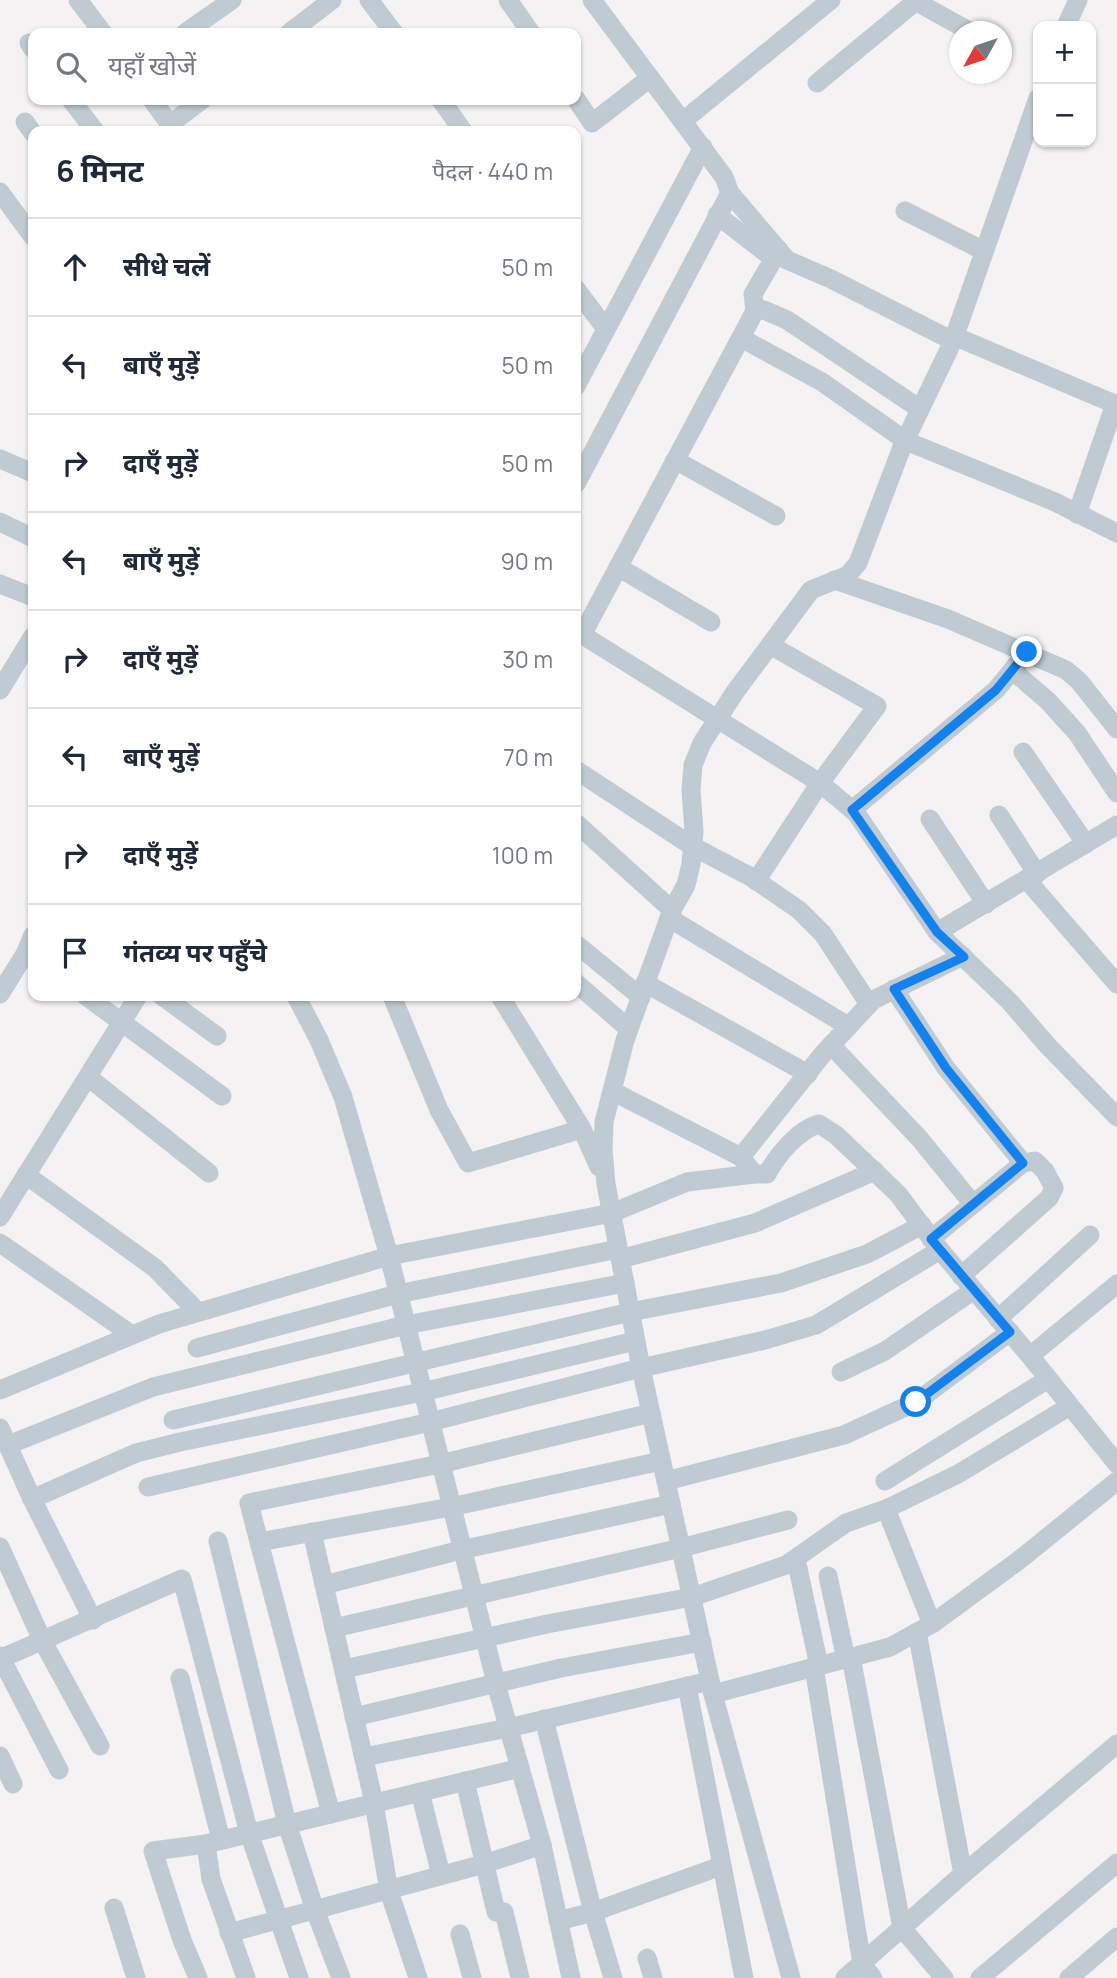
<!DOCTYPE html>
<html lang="hi">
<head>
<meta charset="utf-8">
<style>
  :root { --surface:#fff; --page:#f6f6f7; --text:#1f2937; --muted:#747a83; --line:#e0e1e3 }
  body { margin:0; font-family:Manrope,"Noto Sans Devanagari",sans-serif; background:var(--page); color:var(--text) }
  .controls { position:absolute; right:21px; top:21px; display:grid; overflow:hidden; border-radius:14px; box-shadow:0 2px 5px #0004 }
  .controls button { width:63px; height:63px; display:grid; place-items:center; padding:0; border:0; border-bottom:2px solid var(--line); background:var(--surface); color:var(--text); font:35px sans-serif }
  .compass { position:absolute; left:949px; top:21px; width:63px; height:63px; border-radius:50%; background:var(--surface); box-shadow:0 2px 5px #0004; rotate:230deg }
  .stop { position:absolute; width:21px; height:21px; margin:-16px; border:5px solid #1283ee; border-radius:50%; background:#fff }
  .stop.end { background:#1283ee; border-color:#fff; box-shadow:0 2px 7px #0008 }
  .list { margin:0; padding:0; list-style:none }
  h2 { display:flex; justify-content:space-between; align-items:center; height:91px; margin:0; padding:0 28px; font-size:30px }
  h2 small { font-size:23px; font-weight:400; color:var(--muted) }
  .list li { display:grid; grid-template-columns:46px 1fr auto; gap:21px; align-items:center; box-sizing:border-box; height:98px; padding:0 28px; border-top:2px solid var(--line) }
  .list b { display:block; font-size:26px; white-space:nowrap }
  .list em { font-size:23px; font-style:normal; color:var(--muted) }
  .icon { flex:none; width:38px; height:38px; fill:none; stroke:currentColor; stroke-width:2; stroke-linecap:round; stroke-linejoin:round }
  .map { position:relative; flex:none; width:1117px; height:1978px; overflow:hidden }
  .search { position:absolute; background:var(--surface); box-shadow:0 2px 5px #0004; left:28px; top:28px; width:553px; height:77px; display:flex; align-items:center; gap:18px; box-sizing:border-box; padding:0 24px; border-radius:14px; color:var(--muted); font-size:26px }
  .panel { position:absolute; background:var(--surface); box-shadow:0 2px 5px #0004; left:28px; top:126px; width:553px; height:875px; border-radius:14px }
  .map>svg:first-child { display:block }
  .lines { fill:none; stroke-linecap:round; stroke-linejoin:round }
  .minor { stroke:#bfcad2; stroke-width:19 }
  .route { stroke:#1283ee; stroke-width:9 }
</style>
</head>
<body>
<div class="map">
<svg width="1117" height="1978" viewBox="0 0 1117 1978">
  <rect width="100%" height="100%" fill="#f4f2f2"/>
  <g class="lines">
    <!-- minor -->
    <g class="minor">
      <polyline points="78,0 103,33"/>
      <polyline points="369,0 394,33"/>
      <polyline points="508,0 531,33"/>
      <polyline points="913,0 971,32"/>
      <polyline points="1066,26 1078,0"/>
      <polyline points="185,33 232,0"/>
      <polyline points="289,33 332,0"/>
      <polyline points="29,43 33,49"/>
      <polyline points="817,83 915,2"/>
      <polyline points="576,99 592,123 650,78"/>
      <polyline points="71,100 95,131"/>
      <polyline points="152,100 175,131"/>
      <polyline points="441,100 463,131"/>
      <polyline points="683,121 831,0"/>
      <polyline points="25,122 33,133"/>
      <polyline points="170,124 202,100"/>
      <polyline points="0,192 33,237"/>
      <polyline points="730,193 787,260 831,279 953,341"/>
      <polyline points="905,211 984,251"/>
      <polyline points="717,215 774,259"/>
      <polyline points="576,289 606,329"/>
      <polyline points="755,311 753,294 779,250"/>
      <polyline points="954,336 1117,405"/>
      <polyline points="741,338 822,382 906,441 1055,502 1117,533"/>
      <polyline points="576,386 703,147"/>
      <polyline points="0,459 33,473"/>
      <polyline points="675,460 776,516"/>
      <polyline points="576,484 730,193 724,177 592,0"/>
      <polyline points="1077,514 1115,404"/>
      <polyline points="0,522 33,538"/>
      <polyline points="618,567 711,622"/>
      <polyline points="835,580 948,619 1066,670 1079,681 1117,729"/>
      <polyline points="0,584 33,597"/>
      <polyline points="576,631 820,783 856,813 937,932 1010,1002 1048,1046 1117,1117"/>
      <polyline points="582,635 755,311 764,310 787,320 920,409"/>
      <polyline points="1013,671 1048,701 1077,733 1117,793"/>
      <polyline points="0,690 33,636"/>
      <polyline points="1023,752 1086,844"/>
      <polyline points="576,770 692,846 751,877 799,910 823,934 869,1004"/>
      <polyline points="852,810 996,690 1027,652"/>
      <polyline points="999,815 1037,874"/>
      <polyline points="930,819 986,904"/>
      <polyline points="576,823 672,910"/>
      <polyline points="1027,880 1117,984"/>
      <polyline points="756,881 820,783 877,706 770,645"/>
      <polyline points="669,918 848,1026"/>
      <polyline points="937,932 1117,825"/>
      <polyline points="576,944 641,997"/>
      <polyline points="576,983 629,1029"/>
      <polyline points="645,983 808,1074"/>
      <polyline points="894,989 946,1068 1023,1163"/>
      <polyline points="0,994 25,954 33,935"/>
      <polyline points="86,996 222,1096"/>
      <polyline points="162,996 217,1036"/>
      <polyline points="296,996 319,1040 343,1097 389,1256 498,1691 542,1845 571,1978"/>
      <polyline points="392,996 439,1110 468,1163 582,1129"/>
      <polyline points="500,996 582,1129 599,1167"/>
      <polyline points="831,1045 919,1138 973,1204"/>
      <polyline points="88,1077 209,1173"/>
      <path d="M612 1091 741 1157 754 1174H767C778 1154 798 1130 819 1124L836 1135 898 1194 940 1250 1030 1356 1117 1464"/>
      <polyline points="741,1157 822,1055 873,1000 963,956"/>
      <polyline points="26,1175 155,1268 198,1312"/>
      <polyline points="0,1217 138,996"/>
      <polyline points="931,1239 1023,1163 1035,1161 1045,1171 1054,1188 1049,1198 961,1276"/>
      <polyline points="0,1243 132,1335"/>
      <polyline points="620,1259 755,1223 875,1171"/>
      <polyline points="998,1319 1090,1235"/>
      <polyline points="197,1348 398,1294 618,1249"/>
      <polyline points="1030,1356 1117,1284"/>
      <polyline points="841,1372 885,1351 974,1290"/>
      <polyline points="0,1390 159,1324 389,1256 612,1213 687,1182 754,1174"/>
      <polyline points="173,1420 630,1312 781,1283 867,1254 922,1225"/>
      <polyline points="0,1428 32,1499 93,1620"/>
      <polyline points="8,1445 153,1387 406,1325 625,1283"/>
      <polyline points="666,1481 844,1435 916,1402 1010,1332"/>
      <polyline points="885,1481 1048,1379"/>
      <polyline points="148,1487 430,1422 641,1368 765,1340 816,1325 940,1250"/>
      <polyline points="32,1499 136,1453 180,1442 422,1392 635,1341"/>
      <polyline points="886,1509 932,1624"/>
      <polyline points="312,1532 374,1803 389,1891 418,1978"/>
      <polyline points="218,1541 287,1824 315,1910 341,1978"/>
      <polyline points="259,1542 249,1503 440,1464 651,1413"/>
      <polyline points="0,1547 42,1640 100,1746"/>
      <polyline points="796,1559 819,1666"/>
      <polyline points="828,1576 846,1659"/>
      <polyline points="324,1585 461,1550 671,1504"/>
      <polyline points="334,1628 681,1548 788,1520"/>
      <polyline points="917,1632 963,1874"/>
      <polyline points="0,1656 59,1770"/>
      <polyline points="851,1657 902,1928 944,1978"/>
      <polyline points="0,1659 182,1579 249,1833 299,1978"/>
      <polyline points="814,1667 862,1964 873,1978"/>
      <polyline points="344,1669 547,1624 692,1597 786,1565 846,1523 886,1509 958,1474 1070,1406"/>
      <polyline points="180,1678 221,1840"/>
      <polyline points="687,1686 744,1978"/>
      <polyline points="713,1694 890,1647 932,1624 1018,1561 1117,1481"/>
      <polyline points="354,1717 561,1668 702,1642"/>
      <polyline points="544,1719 593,1912 613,1978"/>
      <polyline points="0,1756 13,1784"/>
      <polyline points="364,1757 508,1728 710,1681"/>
      <polyline points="465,1781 496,1912 504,1912 520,1978"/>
      <polyline points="420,1792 441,1875"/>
      <polyline points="331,1814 259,1542 451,1507 661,1461"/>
      <polyline points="206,1844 211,1879 246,1978"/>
      <polyline points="114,1908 136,1978"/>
      <polyline points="558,1921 593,1912 721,1866"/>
      <polyline points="229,1933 484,1864 542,1845"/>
      <polyline points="460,1934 472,1978"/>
      <polyline points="647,1958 653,1978"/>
      <polyline points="198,1978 182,1940 153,1851 206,1844 520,1768"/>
      <polyline points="791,1978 713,1694 641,1368 606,1184 603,1149 604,1122 625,1040 672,910 686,885 691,864 694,832 691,790 693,765 702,743 735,692 811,590 848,575 858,563 902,447 953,341 1038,98"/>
      <polyline points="845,1978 963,1874 1117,1744"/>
      <polyline points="980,1978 1117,1863"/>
      <polyline points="1069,1978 1117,1937"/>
    </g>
  </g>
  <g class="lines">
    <!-- route -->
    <polyline class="route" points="916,1402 1010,1332 931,1239 1023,1163 946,1068 894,989 964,957 937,932 852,810 996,690 1027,652"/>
  </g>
</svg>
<div class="controls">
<button>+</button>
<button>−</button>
</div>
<svg class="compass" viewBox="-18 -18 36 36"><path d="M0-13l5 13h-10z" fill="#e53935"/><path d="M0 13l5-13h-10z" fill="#747a83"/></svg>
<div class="stop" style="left:916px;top:1402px"></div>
<div class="stop end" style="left:1027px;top:652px"></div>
<div class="search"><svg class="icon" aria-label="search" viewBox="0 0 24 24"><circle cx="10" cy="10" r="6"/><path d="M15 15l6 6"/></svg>यहाँ खोजें</div>
<section class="panel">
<h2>6 मिनट<small>पैदल · 440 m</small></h2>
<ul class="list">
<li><svg class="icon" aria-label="ahead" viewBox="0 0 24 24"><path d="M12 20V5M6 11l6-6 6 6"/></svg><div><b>सीधे चलें</b></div><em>50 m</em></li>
<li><svg class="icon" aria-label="left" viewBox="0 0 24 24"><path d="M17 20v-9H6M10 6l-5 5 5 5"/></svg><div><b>बाएँ मुड़ें</b></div><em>50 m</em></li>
<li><svg class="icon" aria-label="right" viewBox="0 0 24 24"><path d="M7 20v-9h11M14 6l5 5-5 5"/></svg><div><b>दाएँ मुड़ें</b></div><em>50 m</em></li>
<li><svg class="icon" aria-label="left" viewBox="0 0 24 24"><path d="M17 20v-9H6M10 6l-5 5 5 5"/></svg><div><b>बाएँ मुड़ें</b></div><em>90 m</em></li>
<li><svg class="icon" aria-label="right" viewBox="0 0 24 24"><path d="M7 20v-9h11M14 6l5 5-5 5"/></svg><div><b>दाएँ मुड़ें</b></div><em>30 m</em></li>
<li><svg class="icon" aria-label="left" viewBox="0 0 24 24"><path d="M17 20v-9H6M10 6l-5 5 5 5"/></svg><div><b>बाएँ मुड़ें</b></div><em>70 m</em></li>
<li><svg class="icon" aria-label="right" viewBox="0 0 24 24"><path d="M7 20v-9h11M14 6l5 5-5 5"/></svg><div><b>दाएँ मुड़ें</b></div><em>100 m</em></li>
<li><svg class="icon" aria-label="arrive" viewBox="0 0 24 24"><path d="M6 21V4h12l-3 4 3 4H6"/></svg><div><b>गंतव्य पर पहुँचे</b></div></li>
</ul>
</section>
</div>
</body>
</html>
